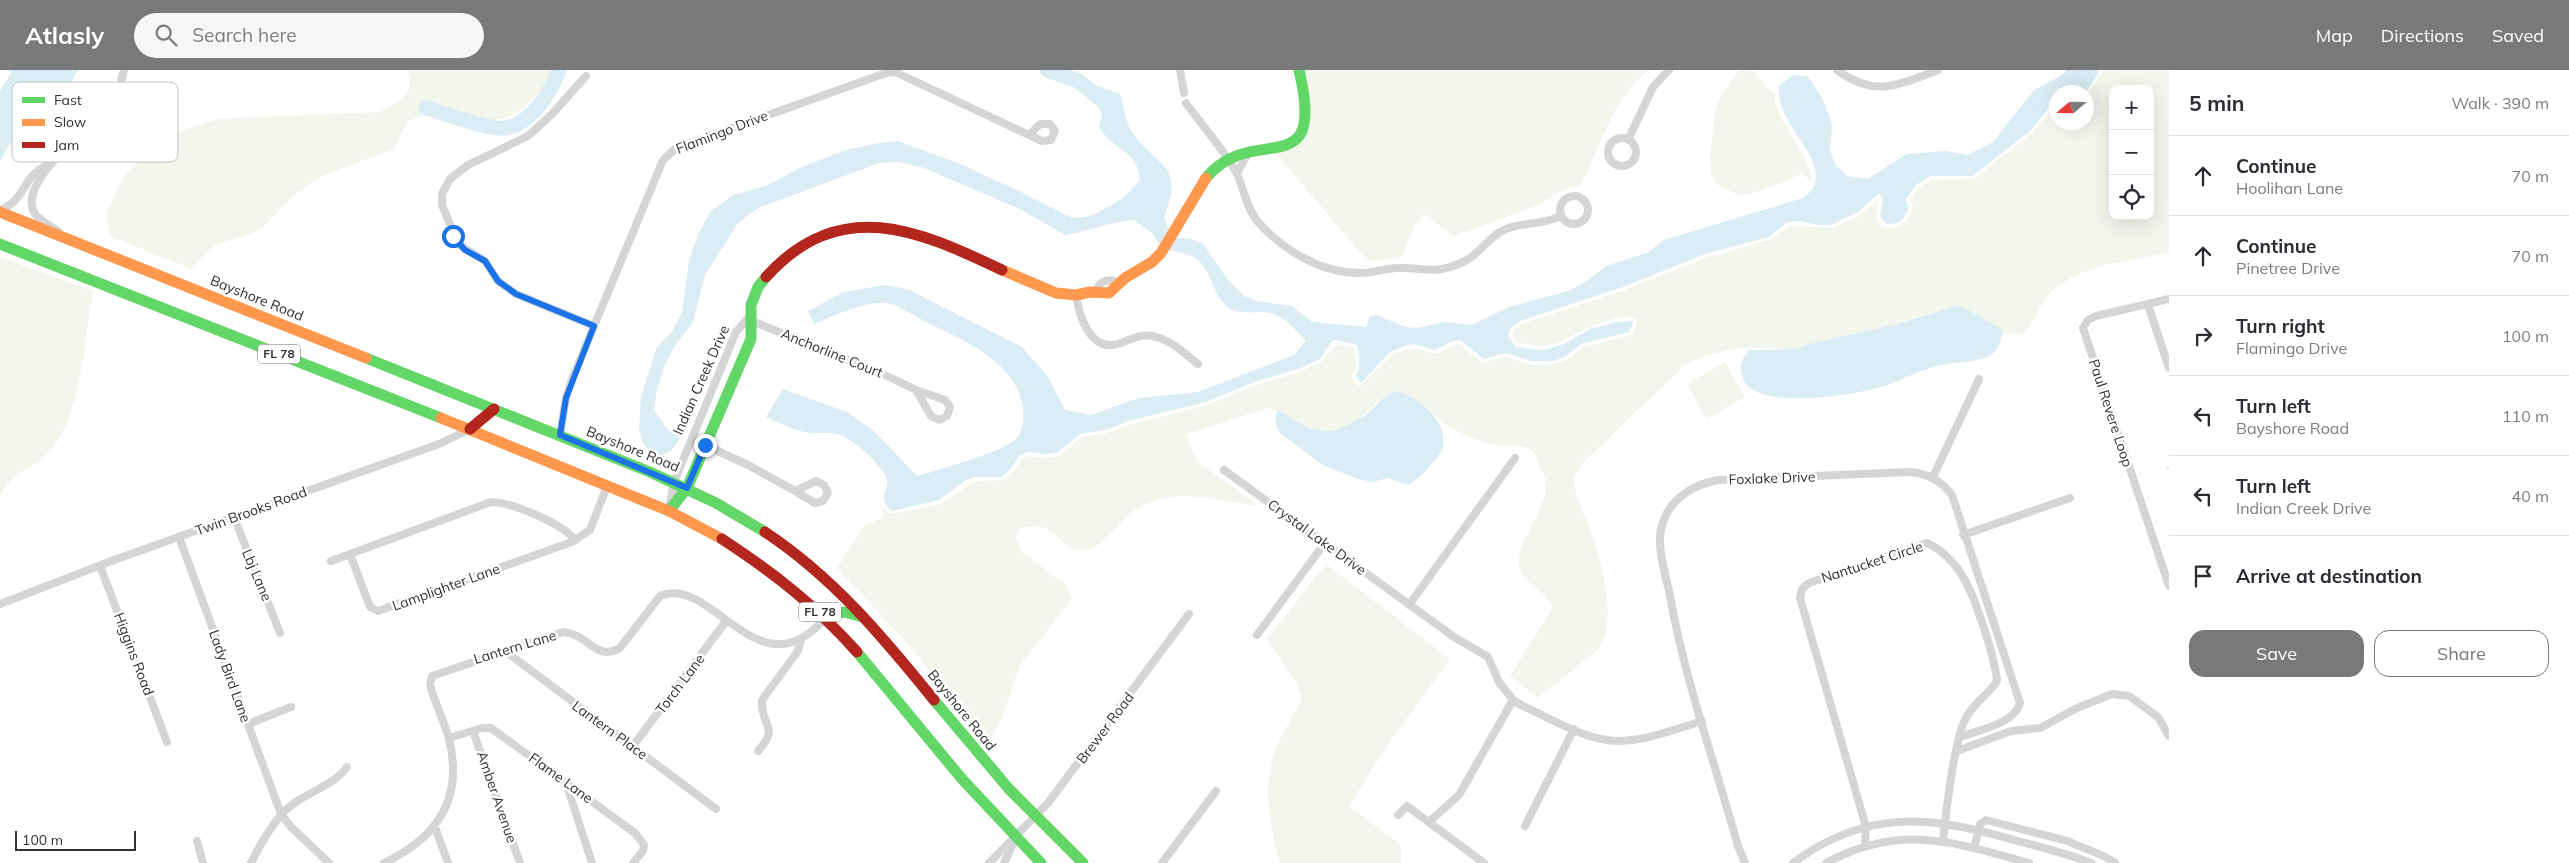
<!DOCTYPE html>
<html lang="en">
<head>
<meta charset="utf-8">
<style>
  :root { --surface:#fff; --page:#f7f7f7; --text:#2b2b33; --muted:#7c7c81; --line:#e1e1e2; --accent:#797979 }
  body { margin:0; font-family:Mulish,sans-serif; background:var(--page); color:var(--text) }
  .controls { position:absolute; right:15px; top:15px; display:grid; overflow:hidden; border-radius:10px; box-shadow:0 5px 20px #0002 }
  .controls button { width:45px; height:45px; display:grid; place-items:center; padding:0; border:0; border-bottom:1px solid var(--line); background:var(--surface); color:var(--text); font:25px sans-serif }
  .compass { position:absolute; left:2049px; top:15px; width:45px; height:45px; border-radius:50%; background:var(--surface); box-shadow:0 5px 20px #0002; rotate:250deg }
  .scale { position:absolute; left:15px; bottom:12px; width:121px; box-sizing:border-box; padding-left:5px; border:2px solid #313131; border-top:0; font-size:14px; line-height:18px; white-space:nowrap; color:#313131; -webkit-text-stroke:4px #fff; paint-order:stroke }
  .stop { position:absolute; width:15px; height:15px; margin:-11px; border:4px solid #1a73e8; border-radius:50%; background:#fff }
  .stop.end { background:#1a73e8; border-color:#fff; box-shadow:0 1px 5px #0008 }
  .list { margin:0; padding:0; list-style:none }
  h2 { display:flex; justify-content:space-between; align-items:center; height:65px; margin:0; padding:0 20px; font-size:21px }
  h2 small { font-size:16px; font-weight:400; color:var(--muted) }
  .list li { display:grid; grid-template-columns:32px 1fr auto; gap:15px; align-items:center; box-sizing:border-box; height:80px; padding:0 20px; border-top:1px solid var(--line) }
  .list b { display:block; font-size:19px; white-space:nowrap }
  .list p { margin:0; font-size:16px; white-space:nowrap; color:var(--muted) }
  .list em { font-size:16px; font-style:normal; color:var(--muted) }
  .actions { display:flex; gap:10px; padding:15px 20px }
  .actions a { flex:1; padding:11px 0; border:1px solid var(--accent); border-radius:15px; text-align:center; font-size:18px; color:var(--accent) }
  .actions .main { background:var(--accent); color:#fff }
  .icon { flex:none; width:28px; height:28px; fill:none; stroke:currentColor; stroke-width:2; stroke-linecap:round; stroke-linejoin:round }
  .map { position:relative; flex:none; width:2169px; height:793px; overflow:hidden }
  header { display:flex; align-items:center; gap:30px; box-sizing:border-box; height:70px; padding:0 25px; background:var(--accent); color:#fff }
  header strong { font-size:24px }
  nav { display:flex; gap:28px; margin-inline-start:auto; font-size:18px }
  .search { width:350px; height:45px; background:var(--page); display:flex; align-items:center; gap:12px; box-sizing:border-box; padding:0 18px; border-radius:28px; color:var(--muted); font-size:19px }
  main { display:flex }
  aside { flex:1; background:var(--surface) }
  .map>svg:first-child { display:block }
  .green { fill:#f3f6ed; fill-rule:evenodd }
  .water { fill:#daedf4 }
  .lines { fill:none; stroke-linecap:round; stroke-linejoin:round }
  .stream { stroke:#daedf4; stroke-width:2.5 }
  .river { stroke:#daedf4; stroke-width:15 }
  .street { stroke:#d5d5d5; stroke-width:8 }
  .fast { stroke:#63d668; stroke-width:11 }
  .slow { stroke:#ff974d; stroke-width:11 }
  .jam { stroke:#b3261e; stroke-width:11 }
  .route { stroke:#1a73e8; stroke-width:6 }
  .labels { text-anchor:middle; stroke-width:5; stroke-linejoin:round; paint-order:stroke }
  .shield { fill:#fff; stroke:#6f6f6f; stroke-width:1 }
  .shield-label { font-size:12px; font-weight:bold; fill:#313131 }
  .street-label { font-size:14px; fill:#313131; stroke:#fff }
  .key { fill:#fff; stroke:#c1c1c1; stroke-width:1 }
  .key-label { font-size:14px; fill:#313131 }
</style>
</head>
<body>
<header>
<strong>Atlasly</strong>
<div class="search"><svg class="icon" aria-label="search" viewBox="0 0 24 24"><circle cx="10" cy="10" r="6"/><path d="M15 15l6 6"/></svg>Search here</div>
<nav><a>Map</a><a>Directions</a><a>Saved</a></nav>
</header>
<main>
<div class="map">
<svg width="2169" height="793" viewBox="0 0 2169 793">
  <rect width="100%" height="100%" fill="#fff"/>
  <!-- green -->
  <g class="green">
    <path d="M407 0H554C542 25 515 53 485 50 472 49 459 41 447 37L408 51 394 79 324 105 295 124 263 157 254 163 217 174 192 199 110 166C109 159 106 150 107 143 108 139 111 133 113 129 130 83 172 62 218 49L379 42 404 28 409 19 410 7Z"/>
    <path d="M1296 0H1650C1613 24 1601 80 1580 116L1566 118 1538 135 1453 166 1424 144 1415 154 1401 188 1367 191 1271 77 1292 69 1303 54Z"/>
    <path d="M1742 0 1754 1 1768 19 1775 23C1772 49 1808 78 1812 111L1802 104 1754 123 1738 125 1718 115 1711 105 1710 85 1715 42 1719 28 1738 2Z"/>
    <path d="M2104 0H2169V183C2129 191 2080 193 2050 224 2038 236 2035 254 2021 265L2007 263 1971 241 1957 236 1894 255 1805 275 1799 279 1738 278 1704 286 1685 295 1583 393C1579 399 1575 404 1574 410 1574 425 1583 441 1588 454 1600 487 1620 549 1598 580L1538 628 1510 606 1552 538C1548 520 1523 515 1519 497 1514 472 1548 442 1546 411 1545 407 1542 401 1540 397 1538 391 1536 384 1531 380 1523 373 1508 377 1498 375 1471 370 1443 357 1425 336L1378 331C1363 349 1335 370 1310 359 1295 353 1285 341 1268 338L1186 364 1197 391 1259 436C1219 431 1167 414 1132 442 1115 455 1106 478 1083 480 1058 483 1057 445 1019 459L1016 466 1021 481 1066 515 1072 529 1020 595 1002 649 989 671 913 580 837 498 863 457 884 446 882 438 892 444 940 434 975 411 1003 410 1012 403 1022 389 1028 386 1045 388 1059 386 1082 367 1107 363 1129 355 1206 335 1255 315 1300 302 1322 291 1337 274 1354 278 1356 297 1352 307 1355 314 1360 316 1392 285 1405 280 1418 279 1436 284 1458 274 1483 293 1506 286 1531 295 1555 294 1569 289 1583 277 1631 265 1636 257 1637 249C1615 237 1568 273 1545 276 1537 277 1527 273 1518 273L1512 266 1514 260 1522 254 1624 220 1706 188 1769 170 1790 156 1833 158 1860 145 1878 129 1876 147 1882 157C1899 163 1908 152 1913 137L1910 130 1918 118 1932 110 1974 109 2031 64 2056 35V52H2086L2087 25ZM2113 19H2150V146H2113Z"/>
    <path d="M0 187 93 221C85 267 82 337 55 375 39 398 15 396 0 427Z"/>
    <polygon points="1725,292 1745,327 1706,349 1687,314"/>
    <path d="M1326 494 1450 589 1389 673 1349 736 1401 775V793H1280C1270 760 1263 720 1273 687 1280 666 1292 648 1302 629L1297 614 1267 569Z"/>
  </g>
  <!-- water -->
  <g class="water">
    <polygon points="8,0 78,0 70,14 59,25 28,50 9,75 0,92 0,21 11,3"/>
    <path d="M2066 0H2100L2087 21 2056 22V30L2029 62 1972 106H1931L1916 115 1905 130 1909 137C1904 151 1900 154 1886 154L1880 146 1883 130 1879 123 1858 142 1831 155H1818L1801 151 1788 152 1769 167 1705 184 1623 217 1520 251 1511 258 1508 266 1516 277 1543 280 1564 274 1591 259 1617 252 1634 251 1629 262 1581 274 1566 286 1554 291H1531L1506 283 1484 289 1460 270 1452 271 1435 280 1414 274 1407 275 1390 282 1361 313 1356 306C1361 295 1360 287 1357 275L1336 270 1332 271 1320 289 1298 299 1254 312 1206 332 1128 351 1106 360 1080 364 1058 382 1046 384 1028 382 1019 386 1009 401 1002 407H974L966 410 939 430 892 441C873 426 895 418 884 403 876 391 852 367 837 364 829 362 818 364 810 363 794 361 780 353 766 347L783 319 847 342 875 362 917 406C936 401 1005 381 1016 369 1023 362 1024 349 1023 340 1019 292 961 269 924 251 913 245 897 234 886 233 860 232 837 245 814 254L808 241 844 222 885 215 907 219 1022 277 1048 307 1065 340 1091 345 1139 328 1198 322 1294 285 1306 271C1295 260 1286 247 1270 243 1257 240 1240 246 1229 238 1210 225 1212 194 1191 186 1182 182 1171 181 1161 178L1153 164 1134 150C1111 152 1089 161 1065 165L1020 139 924 98 899 92 879 93 758 138 738 153 705 205 693 252 674 277 664 297 657 319 654 340 669 361 680 368 671 381 657 387 644 375 639 361 641 326 657 277 672 262 682 242 689 190 698 165 710 142 733 125 766 116 802 97 843 81 873 74 898 71 960 94 1017 120 1072 148 1091 146 1112 135 1123 128 1140 110C1138 80 1112 80 1099 57L1102 44 1090 19 1098 16 1120 24C1124 36 1125 53 1133 64 1161 101 1184 93 1164 148L1168 158 1178 168 1191 169 1203 174 1228 210 1244 226 1256 231 1292 236 1312 252 1366 257 1370 246 1377 245 1405 257 1417 258 1445 252 1472 255 1509 237 1568 221 1587 211 1606 196 1647 183 1664 170 1803 128C1808 124 1814 119 1815 113 1823 82 1775 53 1779 16L1793 5 1808 6 1822 28 1832 54 1830 81 1835 94 1847 106 1867 109 1907 84 1946 81 1967 85 1993 72 2034 20 2062 5Z"/>
    <path d="M1957 236 1971 241 2004 261 1997 279 1990 286C1971 294 1950 291 1930 298 1909 305 1888 317 1865 321 1839 326 1754 340 1743 308 1739 296 1741 290 1749 280L1799 279 1805 275 1894 255Z"/>
    <path d="M1398 321C1420 329 1448 350 1443 378 1441 384 1433 392 1429 397 1422 404 1417 410 1408 415L1388 408 1373 412 1358 409 1323 395 1280 363C1275 354 1274 349 1278 340 1305 356 1320 371 1351 353 1357 350 1364 347 1368 343 1379 333 1383 325 1398 321Z"/>
  </g>
  <g class="lines">
    <!-- stream -->
    <polyline class="stream" points="2167,398 2169,397"/>
    <!-- river -->
    <g class="river">
      <polyline points="1047,0 1078,11 1107,34"/>
      <path d="M426 38C444 43 488 60 505 58 531 55 551 21 559 0"/>
    </g>
    <!-- street -->
    <g class="street">
      <polyline points="1180,0 1184,23"/>
      <path d="M1837 0C1875 28 1898 15 1938 0"/>
      <polyline points="586,6 552,44 528,66 468,95 450,109 442,124 442,135 458,174 485,191 498,211 516,224 594,256"/>
      <path d="M1186 33C1200 53 1227 83 1237 104 1244 120 1247 139 1258 152 1283 180 1322 204 1361 203 1373 203 1385 198 1398 198 1425 197 1432 205 1461 193 1479 186 1488 166 1506 159 1524 152 1543 155 1561 146"/>
      <polygon points="1040,54 1050,54 1055,61 1051,70 1042,71 1029,65"/>
      <circle cx="1622" cy="82" r="14"/>
      <polyline points="1628,70 1653,17 1669,0"/>
      <polyline points="1237,103 1250,80"/>
      <circle cx="1574" cy="140" r="14"/>
      <path d="M0 140C27 130 21 106 48 95"/>
      <path d="M58 161C51 156 41 151 36 145 13 116 87 60 104 41 114 30 121 15 124 0"/>
      <path d="M1095 222C1100 211 1107 208 1118 212"/>
      <path d="M1076 225C1079 246 1090 282 1118 274 1130 270 1139 264 1152 266 1170 269 1184 283 1198 294"/>
      <polyline points="2169,229 2096,246 2088,250 2083,258 2169,516"/>
      <polyline points="2148,235 2169,298"/>
      <polygon points="916,320 945,330 950,337 947,346 939,350 931,346"/>
      <polyline points="560,365 566,328 572,309 663,90 676,78 886,3 895,2 1029,65"/>
      <polyline points="692,369 748,395 795,421"/>
      <path d="M1224 400 1454 567 1488 587 1499 612 1513 630 1521 635C1550 648 1586 671 1619 671 1646 671 1676 659 1702 651"/>
      <polyline points="1933,407 1979,309"/>
      <polygon points="816,411 824,415 828,423 823,431 815,433 795,421"/>
      <polyline points="669,439 674,412 736,262 747,249 885,305 916,320"/>
      <polyline points="234,447 280,563"/>
      <polyline points="1963,465 2070,428"/>
      <polyline points="179,467 281,744 291,757 329,793"/>
      <polyline points="350,484 370,537 378,541 572,472 590,460 607,416"/>
      <path d="M331 491 491 432C512 432 563 454 575 470"/>
      <polyline points="100,496 167,672"/>
      <polyline points="0,534 114,490 439,374 470,359"/>
      <polyline points="1409,535 1515,388"/>
      <polyline points="1257,565 1324,474"/>
      <polyline points="505,581 716,739"/>
      <polyline points="248,654 291,637"/>
      <polyline points="473,661 520,793"/>
      <polyline points="449,668 482,658 491,658 635,763 644,775 643,781 633,793"/>
      <polyline points="633,676 726,551"/>
      <path d="M758 681C781 656 760 656 762 630L798 581 801 569"/>
      <polyline points="1957,681 2011,661 2040,658 2077,638 2112,624 2129,626 2158,647 2169,666"/>
      <polyline points="566,713 592,793"/>
      <polyline points="1398,745 1407,736 1484,793"/>
      <polyline points="1429,752 1459,725 1513,630"/>
      <polyline points="1525,756 1574,659"/>
      <polyline points="435,757 448,793"/>
      <polyline points="197,771 203,793"/>
      <path d="M1865 777 1866 757 1800 528 1802 519 1809 513 1927 473C1941 479 1956 494 1963 507 1975 526 1995 588 1997 611 1989 624 1975 632 1967 646 1954 666 1946 743 1943 771"/>
      <path d="M1974 778 1980 754 1986 750 2068 771C2083 779 2101 782 2115 793"/>
      <path d="M251 793C259 777 270 757 282 744 300 723 331 719 347 697"/>
      <path d="M384 793C437 768 464 729 449 669 444 651 435 633 430 615L432 606 563 562C588 563 595 592 620 578L660 526C712 503 759 627 826 547"/>
      <polyline points="989,793 1048,733 1189,544"/>
      <polyline points="1004,793 1014,772"/>
      <polyline points="1162,793 1216,721"/>
      <path d="M1745 793 1738 776C1715 693 1685 611 1670 526 1666 505 1657 481 1661 459 1667 431 1691 415 1718 410L1911 402C1929 404 1941 411 1952 425L2020 633C2014 654 1979 660 1960 667"/>
      <path d="M1793 793C1867 738 1931 746 2014 770 2040 777 2066 783 2091 793"/>
      <path d="M1826 793C1901 753 1953 772 2029 793"/>
    </g>
    <!-- fast -->
    <g class="fast">
      <path d="M1206 108C1253 50 1327 118 1299 0"/>
      <polyline points="0,174 441,348"/>
      <polyline points="366,288 650,402 716,433 765,462"/>
      <polyline points="669,441 687,418 751,269 751,235 758,217 766,207"/>
      <polyline points="826,547 844,542 863,547"/>
      <polyline points="857,582 962,709 1041,793"/>
      <polyline points="934,630 1009,719 1083,793"/>
    </g>
    <!-- slow -->
    <g class="slow">
      <polyline points="0,142 366,288"/>
      <polyline points="1002,200 1056,223 1076,225 1090,222 1109,223 1125,208 1152,192 1161,183 1206,108"/>
      <polyline points="441,348 669,441 722,469"/>
    </g>
    <!-- jam -->
    <g class="jam">
      <path d="M766 207C840 125 918 160 1002 200"/>
      <polyline points="470,359 494,339"/>
      <path d="M765 462C833 507 883 567 934 630"/>
      <path d="M722 469C774 503 815 535 857 582"/>
    </g>
  </g>
  <g class="lines">
    <!-- route -->
    <polyline class="route" points="453,166 465,180 485,191 498,211 516,224 594,256 566,328 560,365 687,418 705,375"/>
  </g>
  <g class="labels">
    <!-- shield labels -->
    <g class="shield">
      <rect x="258" y="274.5" width="42" height="19" rx="4"/>
      <rect x="799" y="532.5" width="42" height="19" rx="4"/>
    </g>
    <g class="shield-label">
      <text x="279" y="288">FL 78</text>
      <text x="820" y="546">FL 78</text>
    </g>
    <!-- street labels -->
    <g class="street-label">
      <text transform="translate(722 62) rotate(-21)" y="5">Flamingo Drive</text>
      <text transform="translate(257 228) rotate(22)" y="5">Bayshore Road</text>
      <text transform="translate(832 283) rotate(22)" y="5">Anchorline Court</text>
      <text transform="translate(701 310) rotate(-66)" y="5">Indian Creek Drive</text>
      <text transform="translate(2111 343) rotate(72)" y="5">Paul Revere Loop</text>
      <text transform="translate(633 379) rotate(22)" y="5">Bayshore Road</text>
      <text transform="translate(1772 408) rotate(-2)" y="5">Foxlake Drive</text>
      <text transform="translate(251 441) rotate(-20)" y="5">Twin Brooks Road</text>
      <text transform="translate(1317 467) rotate(36)" y="5">Crystal Lake Drive</text>
      <text transform="translate(1872 492) rotate(-18)" y="5">Nantucket Circle</text>
      <text transform="translate(257 505) rotate(67)" y="5">Lbj Lane</text>
      <text transform="translate(446 517) rotate(-20)" y="5">Lamplighter Lane</text>
      <text transform="translate(515 577) rotate(-17)" y="5">Lantern Lane</text>
      <text transform="translate(134 584) rotate(69)" y="5">Higgins Road</text>
      <text transform="translate(230 606) rotate(70)" y="5">Lady Bird Lane</text>
      <text transform="translate(680 614) rotate(-53)" y="5">Torch Lane</text>
      <text transform="translate(962 640) rotate(51)" y="5">Bayshore Road</text>
      <text transform="translate(1105 658) rotate(-53)" y="5">Brewer Road</text>
      <text transform="translate(610 660) rotate(36)" y="5">Lantern Place</text>
      <text transform="translate(561 708) rotate(36)" y="5">Flame Lane</text>
      <text transform="translate(497 727) rotate(71)" y="5">Amber Avenue</text>
    </g>
  </g>
  <!-- legend -->
  <rect x="12" y="12" width="166" height="80" rx="8" class="key"/>
  <rect x="22" y="27" width="23" height="6" fill="#63d668"/>
  <rect x="22" y="49" width="23" height="7" fill="#ff974d"/>
  <rect x="22" y="72" width="23" height="6" fill="#b3261e"/>
  <g class="key-label">
    <text x="54" y="35">Fast</text>
    <text x="54" y="57">Slow</text>
    <text x="54" y="80">Jam</text>
  </g>
</svg>
<div class="controls">
<button>+</button>
<button>−</button>
<button><svg class="icon" aria-label="locate" viewBox="0 0 24 24"><circle cx="12" cy="12" r="6"/><path d="M12 2v4M12 18v4M2 12h4M18 12h4"/></svg></button>
</div>
<svg class="compass" viewBox="-18 -18 36 36"><path d="M0-13l5 13h-10z" fill="#e53935"/><path d="M0 13l5-13h-10z" fill="#7c7c81"/></svg>
<div class="scale">100 m</div>
<div class="stop" style="left:453px;top:166px"></div>
<div class="stop end" style="left:705px;top:375px"></div>
</div>
<aside>
<h2>5 min<small>Walk · 390 m</small></h2>
<ul class="list">
<li><svg class="icon" aria-label="ahead" viewBox="0 0 24 24"><path d="M12 20V5M6 11l6-6 6 6"/></svg><div><b>Continue</b><p>Hoolihan Lane</p></div><em>70 m</em></li>
<li><svg class="icon" aria-label="ahead" viewBox="0 0 24 24"><path d="M12 20V5M6 11l6-6 6 6"/></svg><div><b>Continue</b><p>Pinetree Drive</p></div><em>70 m</em></li>
<li><svg class="icon" aria-label="right" viewBox="0 0 24 24"><path d="M7 20v-9h11M14 6l5 5-5 5"/></svg><div><b>Turn right</b><p>Flamingo Drive</p></div><em>100 m</em></li>
<li><svg class="icon" aria-label="left" viewBox="0 0 24 24"><path d="M17 20v-9H6M10 6l-5 5 5 5"/></svg><div><b>Turn left</b><p>Bayshore Road</p></div><em>110 m</em></li>
<li><svg class="icon" aria-label="left" viewBox="0 0 24 24"><path d="M17 20v-9H6M10 6l-5 5 5 5"/></svg><div><b>Turn left</b><p>Indian Creek Drive</p></div><em>40 m</em></li>
<li><svg class="icon" aria-label="arrive" viewBox="0 0 24 24"><path d="M6 21V4h12l-3 4 3 4H6"/></svg><div><b>Arrive at destination</b></div></li>
</ul>
<div class="actions"><a class="main">Save</a><a>Share</a></div>
</aside>
</main>
</body>
</html>
